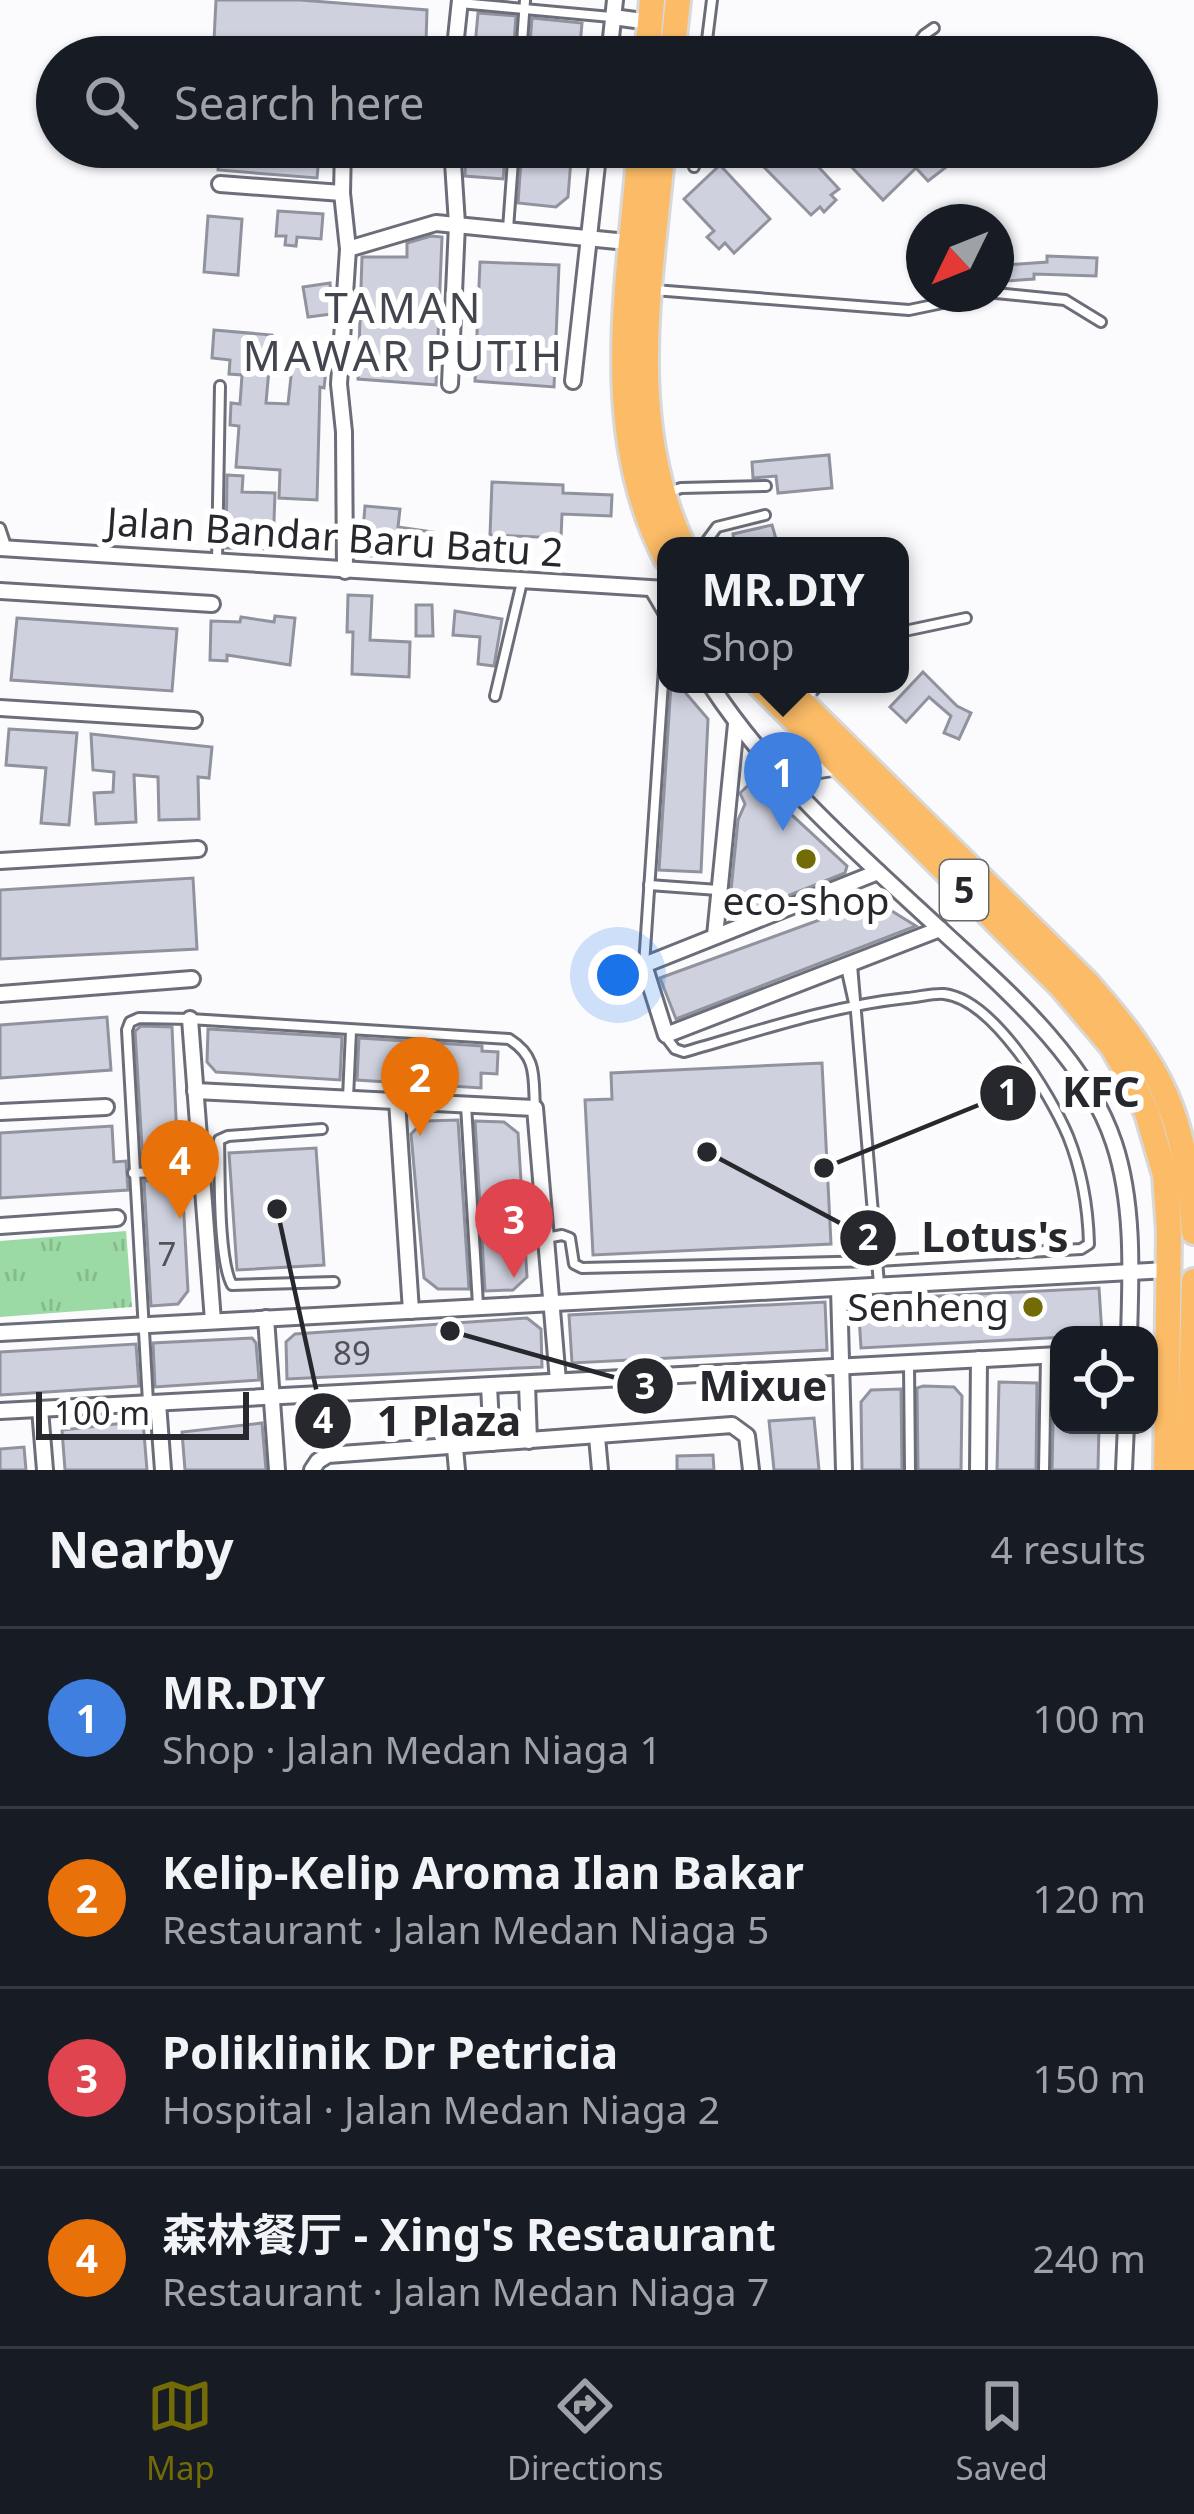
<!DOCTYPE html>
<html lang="en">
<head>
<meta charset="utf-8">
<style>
  :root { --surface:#171b24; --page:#242831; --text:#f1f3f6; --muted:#9ea1a6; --line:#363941; --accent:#736b05 }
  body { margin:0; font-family:"Noto Sans","Noto Sans SC",sans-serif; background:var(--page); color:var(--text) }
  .controls { position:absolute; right:36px; bottom:36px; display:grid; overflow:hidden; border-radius:24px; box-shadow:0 3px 9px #0004 }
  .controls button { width:108px; height:108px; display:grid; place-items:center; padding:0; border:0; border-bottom:3px solid var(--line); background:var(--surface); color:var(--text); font:60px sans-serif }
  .compass { position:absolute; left:906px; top:204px; width:108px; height:108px; border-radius:50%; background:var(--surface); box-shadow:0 3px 9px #0004; rotate:227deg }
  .scale { position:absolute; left:36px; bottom:30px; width:213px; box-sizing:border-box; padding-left:12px; border:6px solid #27282d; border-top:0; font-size:33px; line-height:42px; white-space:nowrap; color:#27282d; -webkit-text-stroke:9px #fff; paint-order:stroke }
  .you { position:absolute; left:618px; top:975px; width:42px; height:42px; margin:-30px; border:9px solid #fff; border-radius:50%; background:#1a73e8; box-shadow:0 0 0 18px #1a73e833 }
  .badge { display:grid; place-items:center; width:78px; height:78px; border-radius:50%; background:var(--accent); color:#fff; font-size:39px; font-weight:700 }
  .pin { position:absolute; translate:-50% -99px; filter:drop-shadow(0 3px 6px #0008) }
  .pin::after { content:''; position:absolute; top:63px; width:42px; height:36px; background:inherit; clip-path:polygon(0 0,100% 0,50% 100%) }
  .popup { position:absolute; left:657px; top:537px; width:252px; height:156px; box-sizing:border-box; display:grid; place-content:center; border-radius:24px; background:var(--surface); filter:drop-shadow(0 3px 9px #0005); font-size:39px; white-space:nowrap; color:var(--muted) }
  .popup b { font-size:45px; color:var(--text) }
  .popup::after { content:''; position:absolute; left:50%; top:100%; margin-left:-24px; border:24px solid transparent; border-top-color:var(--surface) }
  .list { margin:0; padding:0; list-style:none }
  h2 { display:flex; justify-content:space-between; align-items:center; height:156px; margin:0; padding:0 48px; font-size:51px }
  h2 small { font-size:39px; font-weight:400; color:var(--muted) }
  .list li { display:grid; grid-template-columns:78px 1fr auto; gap:36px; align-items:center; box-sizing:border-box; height:180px; padding:0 48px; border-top:3px solid var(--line) }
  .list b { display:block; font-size:45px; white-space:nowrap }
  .list p { margin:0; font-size:39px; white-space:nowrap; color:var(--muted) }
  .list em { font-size:39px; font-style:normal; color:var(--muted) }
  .icon { flex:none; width:66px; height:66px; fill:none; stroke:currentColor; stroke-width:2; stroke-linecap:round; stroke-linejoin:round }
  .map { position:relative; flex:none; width:1194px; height:1470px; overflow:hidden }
  .search { position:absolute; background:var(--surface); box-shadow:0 3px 9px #0004; left:36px; right:36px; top:36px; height:132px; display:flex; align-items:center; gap:30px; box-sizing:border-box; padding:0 42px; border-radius:66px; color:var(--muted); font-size:45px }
  .sheet { height:876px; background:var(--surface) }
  nav { display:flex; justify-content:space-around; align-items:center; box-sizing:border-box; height:168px; border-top:3px solid var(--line); background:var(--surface); font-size:33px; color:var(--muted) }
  nav a { display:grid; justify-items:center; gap:6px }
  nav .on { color:var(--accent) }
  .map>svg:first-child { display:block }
  .park { fill:url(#park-tufts) }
  .building { fill:#cfd2de; stroke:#90939e; stroke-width:3 }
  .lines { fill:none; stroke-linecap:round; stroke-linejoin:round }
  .lane-casing { stroke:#6b6e78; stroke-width:14 }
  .street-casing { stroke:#6b6e78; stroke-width:20 }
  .highway-casing { stroke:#d8d8d9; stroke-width:30 }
  .lane { stroke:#fff; stroke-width:8 }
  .street { stroke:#fff; stroke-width:14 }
  .highway { stroke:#fcbc67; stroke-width:24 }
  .poi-dot { fill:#736b05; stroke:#fff; stroke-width:4.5 }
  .labels { text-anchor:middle; stroke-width:12; stroke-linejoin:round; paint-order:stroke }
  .number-label { font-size:33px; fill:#515259 }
  .shield { fill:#fff; stroke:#68686c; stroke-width:3 }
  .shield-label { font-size:36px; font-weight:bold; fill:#27282d }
  .street-label { font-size:39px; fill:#27282d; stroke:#fff }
  .poi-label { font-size:39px; fill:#27282d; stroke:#fff }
  .neighbourhood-label { font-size:42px; letter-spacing:3px; fill:#43454f; stroke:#fff }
  .leader { fill:none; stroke:#27282d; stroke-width:4.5 }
  .callout-dot { fill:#27282d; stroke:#fff; stroke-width:4.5 }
  .mark-label { font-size:36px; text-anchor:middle; font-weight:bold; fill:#fff }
  .callout-label { font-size:42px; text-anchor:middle; font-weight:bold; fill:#27282d; stroke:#fff; stroke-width:12; stroke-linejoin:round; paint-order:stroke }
</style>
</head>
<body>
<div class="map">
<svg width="1194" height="1470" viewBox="0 0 1194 1470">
  <defs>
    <pattern id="park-tufts" width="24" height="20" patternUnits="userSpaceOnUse" patternTransform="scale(3)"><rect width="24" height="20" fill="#9cdaa5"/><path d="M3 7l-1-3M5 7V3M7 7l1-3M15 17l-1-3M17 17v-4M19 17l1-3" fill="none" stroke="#86bb8e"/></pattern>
  </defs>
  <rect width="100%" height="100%" fill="#fbfbfe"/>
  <!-- park -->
  <polygon class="park" points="126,1231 132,1307 0,1317 0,1241"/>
  <!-- building -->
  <g class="building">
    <polygon points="216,0 300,0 427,10 426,43 349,38 348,49 214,40"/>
    <polygon points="478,13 516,16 513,57 474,57"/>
    <polygon points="532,18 582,23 579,57 529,57"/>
    <polygon points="220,147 320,147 317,178 218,170"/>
    <polygon points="466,147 506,147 503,179 465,176"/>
    <polygon points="522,147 572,147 568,197 556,207 518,203"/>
    <polygon points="754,147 800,147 839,189 831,195 836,200 824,212 820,207 811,215 749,152"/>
    <polygon points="859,147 960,147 958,158 928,181 916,168 883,200 845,160"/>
    <polygon points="720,165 770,219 734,253 725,243 719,249 707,237 714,231 684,199"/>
    <polygon points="278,211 323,214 321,239 297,237 296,246 285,245 286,236 276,236"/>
    <polygon points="208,216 242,219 238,275 204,272"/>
    <polygon points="431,236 442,237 436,385 358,379 362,257 407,257 407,243"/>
    <polygon points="1047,256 1097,258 1096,276 1034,274 1034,279 1006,281 1005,265 1047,262"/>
    <polygon points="480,262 559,265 554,387 475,381"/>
    <polygon points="330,283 332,314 308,317 303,287"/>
    <polygon points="214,330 272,335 266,403 288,404 293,358 327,361 324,388 320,387 317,500 279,498 280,470 236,467 239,426 230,425 231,403 240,404 242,375 229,374 230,360 212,358"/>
    <polygon points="829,455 832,488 778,493 776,476 753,478 752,462"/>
    <polygon points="227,475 243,476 242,492 275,493 273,549 226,548"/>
    <polygon points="492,482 563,485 563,493 612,495 611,516 562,514 561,538 490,535"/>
    <polygon points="365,506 400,509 398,527 433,532 431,547 397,542 396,558 361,555"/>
    <polygon points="772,525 778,546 735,546 733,534"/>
    <polygon points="348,595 372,596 370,640 410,642 409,677 352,674 353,632 347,632"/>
    <polygon points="416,605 432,605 433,636 416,636"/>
    <polygon points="455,611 502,619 494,666 478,664 480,637 453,635"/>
    <polygon points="275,616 295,618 290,665 227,655 227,661 210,660 211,621 240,622 241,617 274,622"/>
    <polygon points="17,618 177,629 172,691 11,680"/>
    <polygon points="923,672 957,706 971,713 959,739 944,733 951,716 929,697 906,722 890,707"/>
    <polygon points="671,684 678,684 708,719 701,872 659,870"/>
    <polygon points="9,729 77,733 69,825 41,823 46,768 6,765"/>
    <polygon points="91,734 212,747 209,778 198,777 199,819 159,820 158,777 134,775 136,822 96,824 94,793 113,792 114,772 93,770"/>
    <polygon points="754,780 847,866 845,873 735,917 729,910 738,820 745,804 740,793"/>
    <polygon points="193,878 197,949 0,959 0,890"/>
    <polygon points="874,900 916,926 676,1019 660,978"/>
    <polygon points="107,1017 111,1070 0,1078 0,1025"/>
    <polygon points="141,1026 172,1027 178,1163 143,1164 135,1031"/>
    <polygon points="208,1029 342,1037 340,1080 216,1072 207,1062"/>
    <polygon points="359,1038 482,1046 482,1051 498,1052 497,1074 481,1073 481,1088 357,1080"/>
    <polygon points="822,1063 831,1244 593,1255 585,1100 612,1099 611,1073"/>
    <polygon points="458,1120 469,1289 438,1289 424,1278 411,1134 424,1121"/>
    <polygon points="475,1121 504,1122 518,1133 527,1277 513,1290 485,1291"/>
    <polygon points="112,1126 114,1162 126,1161 128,1190 0,1198 0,1133"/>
    <polygon points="316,1148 324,1265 237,1270 229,1153"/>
    <polygon points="182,1179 188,1291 178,1304 151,1306 144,1181"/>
    <polygon points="1099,1288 1102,1335 861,1348 858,1300"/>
    <polygon points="825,1302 827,1350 572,1363 569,1315"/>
    <polygon points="527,1318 541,1329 542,1367 287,1379 286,1342 295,1334"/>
    <polygon points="252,1338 256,1343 259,1380 155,1387 153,1343"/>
    <polygon points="136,1344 139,1386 0,1395 0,1352"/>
    <polygon points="999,1382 1037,1383 1036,1470 997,1470"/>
    <polygon points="1054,1383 1059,1383 1059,1425 1099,1425 1098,1470 1052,1470"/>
    <polygon points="923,1386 954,1387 962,1396 961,1470 918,1470 917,1388"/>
    <polygon points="901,1389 902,1470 862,1470 861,1402 871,1390"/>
    <polygon points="814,1418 819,1470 774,1470 769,1421"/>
    <polygon points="143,1421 147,1470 65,1470 62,1430"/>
    <polygon points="262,1423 266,1470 185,1470 182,1432"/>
    <polygon points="24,1447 26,1470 0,1470 0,1449"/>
    <polygon points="713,1455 714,1470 677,1470 677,1456"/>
  </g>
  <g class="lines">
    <!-- lane casing -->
    <g class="lane-casing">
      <g id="lane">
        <polyline points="460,3 611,17"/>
        <polyline points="679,55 764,57"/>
        <polyline points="705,56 712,0"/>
        <polyline points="521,57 525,0"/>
        <polyline points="908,57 924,35 934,28"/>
        <polyline points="694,167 696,147"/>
        <polyline points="508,229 514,147"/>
        <polyline points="654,290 909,310 986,294"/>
        <polyline points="996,293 1065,300 1101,322"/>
        <polyline points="666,493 681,488 766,486"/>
        <polyline points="0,528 7,549"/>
        <polyline points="703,546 717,527 765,515"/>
        <polyline points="217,562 220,386"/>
        <polyline points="900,632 966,618"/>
        <polyline points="495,696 522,582"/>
        <polyline points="804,701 819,684"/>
        <polyline points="649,885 718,890"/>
        <polyline points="644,965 666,638"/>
        <polyline points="852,965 879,1284"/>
        <polyline points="846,967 854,1003"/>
        <polyline points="348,1098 351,1031"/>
        <polyline points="466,1105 478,1305"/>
        <path d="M322 1129 228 1136 219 1140C220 1174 218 1259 232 1285L334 1282"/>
        <polyline points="133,1173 200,1170"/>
        <path d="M546 1238 562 1235 570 1238 574 1264 582 1268 877 1261 1081 1249 1089 1244C1088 1206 1082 1171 1068 1136 1050 1094 993 999 944 994 933 993 919 997 907 998 831 1006 758 1031 684 1052L675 1049 666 1037"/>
        <polyline points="909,1364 910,1470"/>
        <path d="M148 1402 127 1030 130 1022 139 1018 190 1019 509 1039C538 1057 533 1077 535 1108"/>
        <polyline points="1044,1470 1046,1357"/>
      </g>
    </g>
    <!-- street casing -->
    <g class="street-casing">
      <g id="street">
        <polyline points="613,17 650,22"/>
        <polyline points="205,54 245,57"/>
        <polyline points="454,57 460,0"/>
        <polyline points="609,57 615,0"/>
        <polyline points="220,184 342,193 343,147"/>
        <polyline points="342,193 348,249 339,384 344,432 345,571"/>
        <polyline points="348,249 436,223 637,243"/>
        <polyline points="573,381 599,147"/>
        <polyline points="450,384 457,224 452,147"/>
        <polyline points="0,548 666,589"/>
        <polyline points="653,590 666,612"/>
        <polyline points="0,591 212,604"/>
        <path d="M710 684C771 778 861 856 942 931 1006 990 1086 1058 1114 1143 1134 1203 1131 1273 1129 1335"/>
        <polyline points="0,708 194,720"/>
        <polyline points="783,776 838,767"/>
        <polyline points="783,776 804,732"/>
        <polyline points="0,861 198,849"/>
        <polyline points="878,872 644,965 666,1035 940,929"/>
        <polyline points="715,936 736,724"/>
        <polyline points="0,994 192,979"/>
        <polyline points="190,1019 213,1321"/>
        <polyline points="195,1091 535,1108 558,1381"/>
        <polyline points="397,1101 411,1311"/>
        <polyline points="0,1112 106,1107"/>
        <polyline points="0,1226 117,1218"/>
        <polyline points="839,1288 844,1470"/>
        <polyline points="266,1318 277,1470"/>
        <polyline points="0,1333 1168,1270"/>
        <polyline points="527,1384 529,1441"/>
        <polyline points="489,1386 492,1443"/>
        <polyline points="158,1403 163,1470"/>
        <polyline points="40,1409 45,1470"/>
        <polyline points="0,1411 1059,1355"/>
        <polyline points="597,1437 600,1470"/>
        <polyline points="455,1448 457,1470"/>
        <polyline points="312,1470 318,1461 328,1455 732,1425 747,1436 751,1470"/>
        <polyline points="978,1470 979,1359"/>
        <polyline points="1124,1470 1126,1425"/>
      </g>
    </g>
    <!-- highway casing -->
    <g class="highway-casing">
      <g id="highway">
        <polyline points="647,57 652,0"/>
        <polyline points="672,57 678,0"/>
        <path d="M640 147C629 282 600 432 666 558"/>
        <path d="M663 147C651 280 623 421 683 546"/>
        <polyline points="759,684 1061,986 1112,1046 1131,1079 1147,1113 1165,1175 1169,1232 1166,1470"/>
        <path d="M783 684 1086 982C1165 1071 1184 1113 1194 1232"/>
        <polyline points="1189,1470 1194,1281"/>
      </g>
    </g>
    <!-- lane -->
    <use href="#lane" class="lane"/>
    <!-- street -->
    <use href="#street" class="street"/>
    <!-- highway -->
    <use href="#highway" class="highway"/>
  </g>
  <!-- markers -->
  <g class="poi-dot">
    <circle cx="806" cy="859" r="12"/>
    <circle cx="1033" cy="1307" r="12"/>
  </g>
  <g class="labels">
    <!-- number labels -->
    <g class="number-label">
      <text x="167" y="1266">7</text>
      <text x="352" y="1365">89</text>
    </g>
    <!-- shield labels -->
    <rect class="shield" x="940" y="860" width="48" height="60" rx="9"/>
    <g class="shield-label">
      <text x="964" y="903">5</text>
    </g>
    <!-- street labels -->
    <g class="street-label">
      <text transform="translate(335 537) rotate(4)" y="14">Jalan Bandar Baru Batu 2</text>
    </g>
    <!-- poi labels -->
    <g class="poi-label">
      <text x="806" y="915">eco-shop</text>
      <text x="1009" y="1321" text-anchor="end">Senheng</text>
    </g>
    <!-- neighbourhood labels -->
    <g class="neighbourhood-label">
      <text x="404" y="323">TAMAN<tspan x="404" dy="48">MAWAR PUTIH</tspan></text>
    </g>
  </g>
  <!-- callouts -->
  <path class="leader" d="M824 1168L1008 1093M707 1152L868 1238M450 1331L645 1386M277 1209L323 1421"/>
  <g class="callout-dot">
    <circle cx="824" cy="1168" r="12"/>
    <circle cx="707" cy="1152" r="12"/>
    <circle cx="450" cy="1331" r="12"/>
    <circle cx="277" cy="1209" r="12"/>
    <circle cx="1008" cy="1093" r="30"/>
    <circle cx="868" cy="1238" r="30"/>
    <circle cx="645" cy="1386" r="30"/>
    <circle cx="323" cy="1421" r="30"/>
  </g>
  <g class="mark-label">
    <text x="1008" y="1105">1</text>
    <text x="868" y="1250">2</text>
    <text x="645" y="1399">3</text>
    <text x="323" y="1433">4</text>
  </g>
  <g class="callout-label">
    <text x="1101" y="1107">KFC</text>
    <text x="995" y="1252">Lotus's</text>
    <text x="763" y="1401">Mixue</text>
    <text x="449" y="1436">1 Plaza</text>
  </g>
</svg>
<div class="controls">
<button><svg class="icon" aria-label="locate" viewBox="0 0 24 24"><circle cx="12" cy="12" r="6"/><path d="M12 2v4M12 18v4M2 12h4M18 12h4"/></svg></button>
</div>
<svg class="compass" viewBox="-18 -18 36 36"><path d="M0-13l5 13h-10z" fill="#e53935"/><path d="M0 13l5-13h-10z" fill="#9ea1a6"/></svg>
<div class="scale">100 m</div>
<div class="you"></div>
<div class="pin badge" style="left:783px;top:831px;background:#3f7fe0">1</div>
<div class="popup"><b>MR.DIY</b>Shop</div>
<div class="pin badge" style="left:420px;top:1136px;background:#e8710a">2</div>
<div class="pin badge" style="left:514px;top:1278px;background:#e0444e">3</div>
<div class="pin badge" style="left:180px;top:1219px;background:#e8710a">4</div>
<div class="search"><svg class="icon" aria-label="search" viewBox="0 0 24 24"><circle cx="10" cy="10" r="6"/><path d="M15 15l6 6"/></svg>Search here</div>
</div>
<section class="sheet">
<h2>Nearby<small>4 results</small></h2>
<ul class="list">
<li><span class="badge" style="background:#3f7fe0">1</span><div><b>MR.DIY</b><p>Shop · Jalan Medan Niaga 1</p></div><em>100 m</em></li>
<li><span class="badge" style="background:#e8710a">2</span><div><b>Kelip-Kelip Aroma Ilan Bakar</b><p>Restaurant · Jalan Medan Niaga 5</p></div><em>120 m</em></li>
<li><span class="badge" style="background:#e0444e">3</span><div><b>Poliklinik Dr Petricia</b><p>Hospital · Jalan Medan Niaga 2</p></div><em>150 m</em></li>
<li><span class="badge" style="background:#e8710a">4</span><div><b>森林餐厅 - Xing's Restaurant</b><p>Restaurant · Jalan Medan Niaga 7</p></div><em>240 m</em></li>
</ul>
</section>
<nav>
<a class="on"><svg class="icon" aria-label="map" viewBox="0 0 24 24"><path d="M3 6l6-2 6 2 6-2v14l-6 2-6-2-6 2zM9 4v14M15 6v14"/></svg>Map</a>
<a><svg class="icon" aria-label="directions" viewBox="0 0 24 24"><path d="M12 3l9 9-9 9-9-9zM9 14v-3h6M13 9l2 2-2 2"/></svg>Directions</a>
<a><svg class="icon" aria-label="saved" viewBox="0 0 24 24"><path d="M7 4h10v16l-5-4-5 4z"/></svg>Saved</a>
</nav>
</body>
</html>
